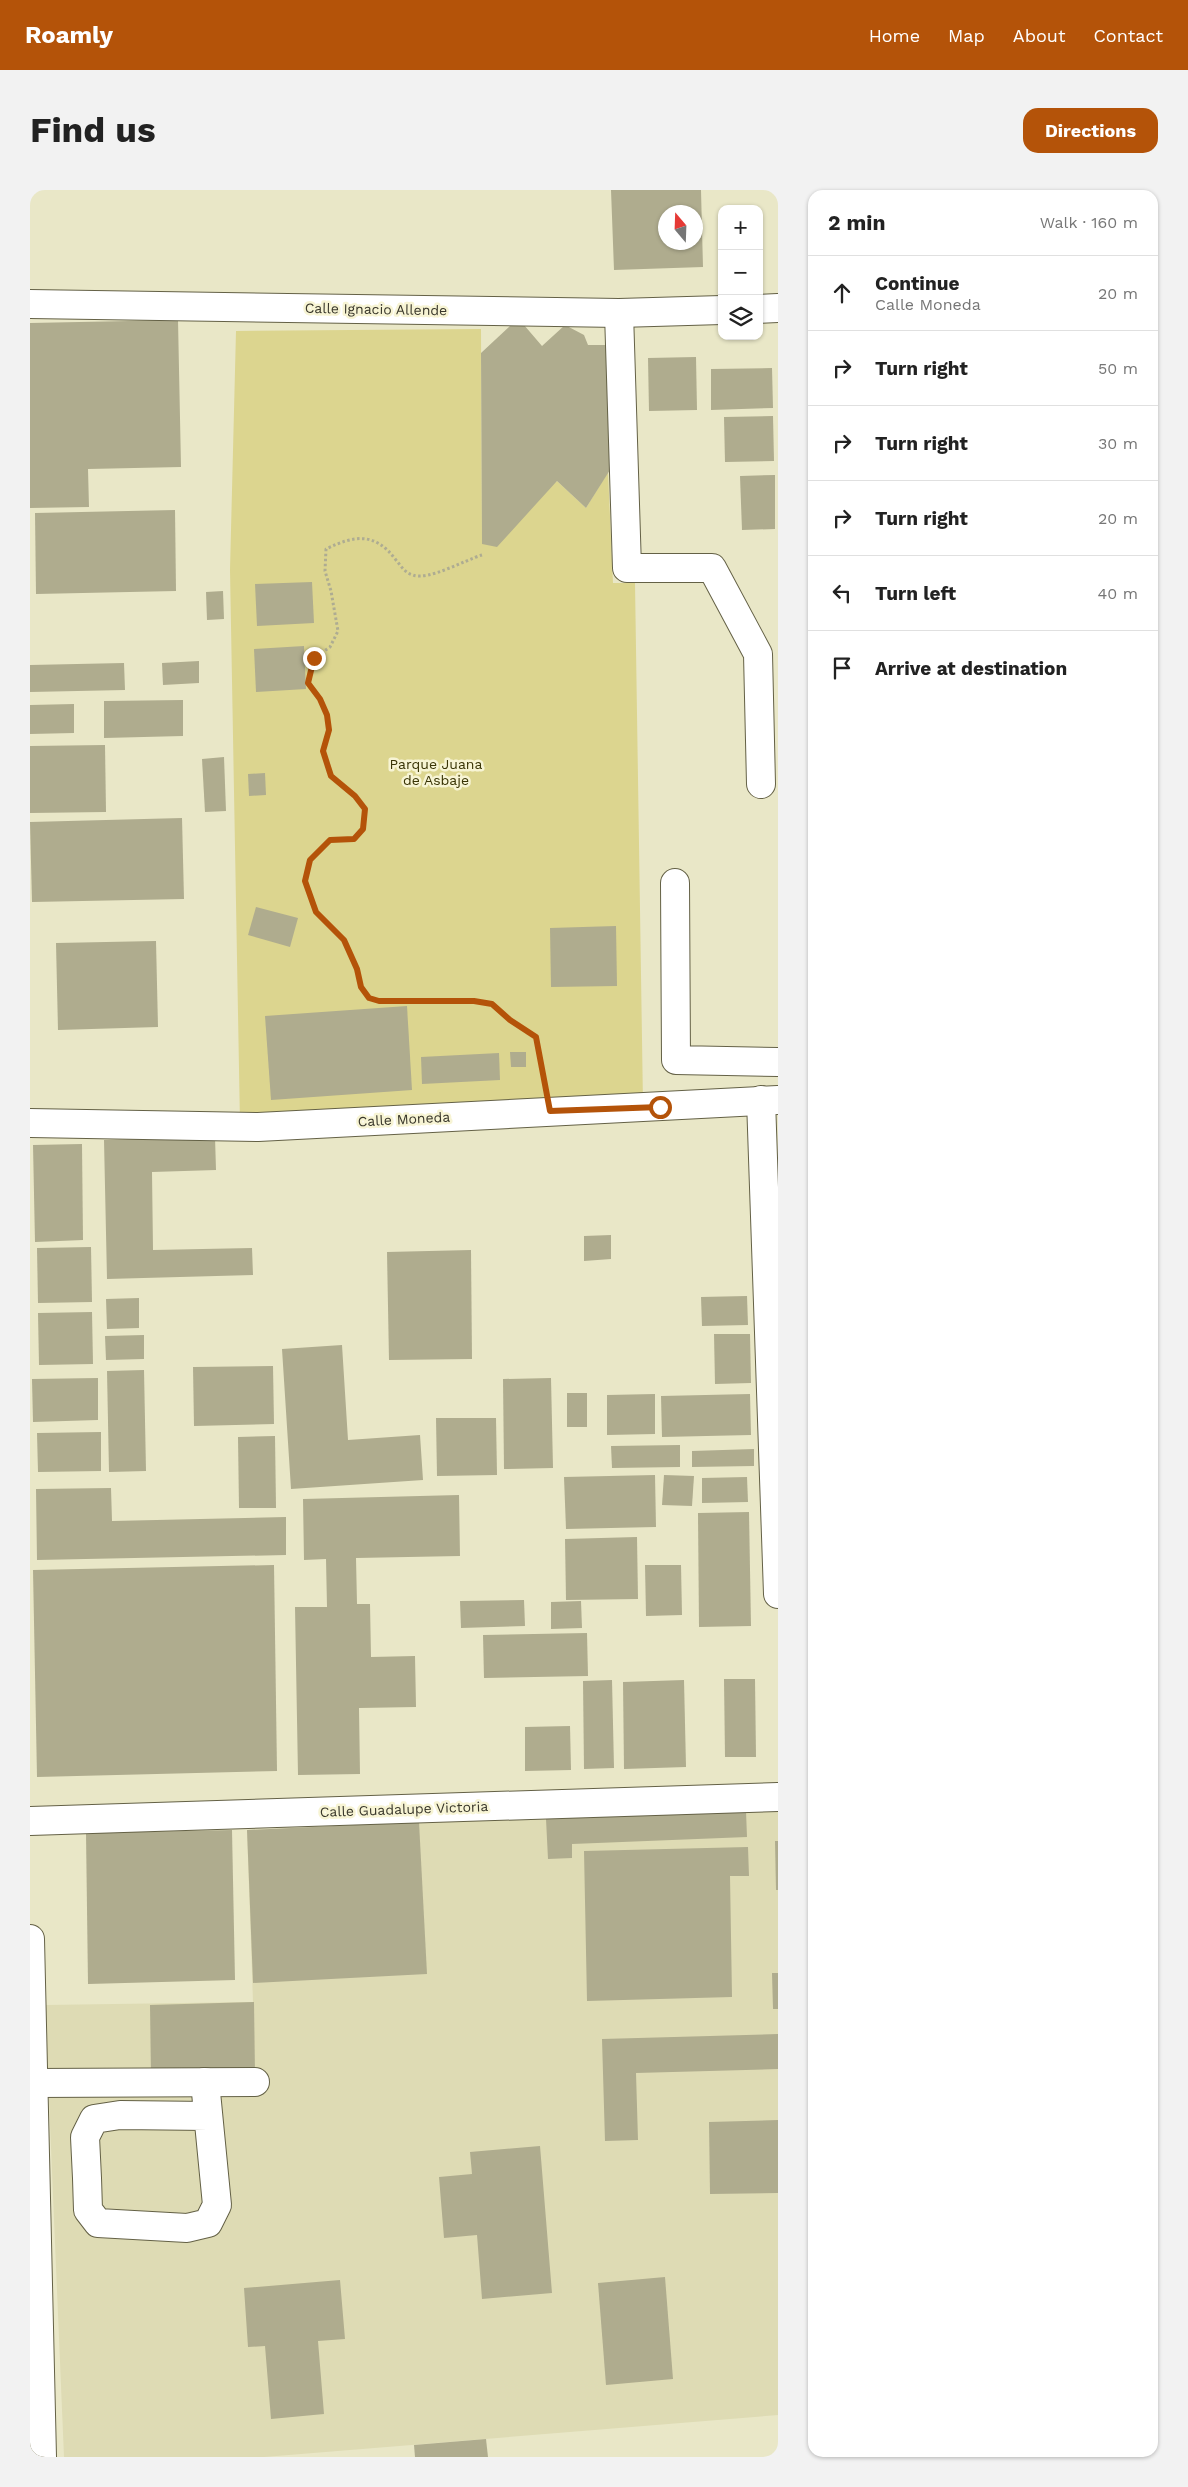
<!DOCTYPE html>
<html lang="en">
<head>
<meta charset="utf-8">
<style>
  :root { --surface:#fff; --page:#f2f2f2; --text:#222; --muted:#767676; --line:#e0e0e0; --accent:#b45309 }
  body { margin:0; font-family:"Work Sans",sans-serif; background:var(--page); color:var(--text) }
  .controls { position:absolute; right:15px; top:15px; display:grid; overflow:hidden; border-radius:10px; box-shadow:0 1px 4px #0004 }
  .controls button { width:45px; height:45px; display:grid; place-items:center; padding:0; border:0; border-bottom:1px solid var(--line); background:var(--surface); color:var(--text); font:25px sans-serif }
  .compass { position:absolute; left:628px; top:15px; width:45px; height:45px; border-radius:50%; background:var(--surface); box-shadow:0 1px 4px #0004; rotate:341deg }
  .stop { position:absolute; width:15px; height:15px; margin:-11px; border:4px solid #b45309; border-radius:50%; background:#fff }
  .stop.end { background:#b45309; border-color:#fff; box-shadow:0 1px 5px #0008 }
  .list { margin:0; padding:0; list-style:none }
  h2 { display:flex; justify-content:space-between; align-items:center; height:65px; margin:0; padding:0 20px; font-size:21px }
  h2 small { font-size:16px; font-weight:400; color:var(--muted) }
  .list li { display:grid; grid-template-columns:32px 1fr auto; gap:15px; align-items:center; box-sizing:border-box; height:75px; padding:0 20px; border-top:1px solid var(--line) }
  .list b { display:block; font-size:19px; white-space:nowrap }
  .list p { margin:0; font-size:16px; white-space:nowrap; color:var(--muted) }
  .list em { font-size:16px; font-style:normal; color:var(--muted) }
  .icon { flex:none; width:28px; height:28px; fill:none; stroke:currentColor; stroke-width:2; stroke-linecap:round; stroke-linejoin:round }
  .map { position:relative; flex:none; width:748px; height:2267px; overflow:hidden; border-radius:15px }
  header { display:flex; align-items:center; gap:30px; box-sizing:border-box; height:70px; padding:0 25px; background:var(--accent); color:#fff }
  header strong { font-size:24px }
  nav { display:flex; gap:28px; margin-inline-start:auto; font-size:18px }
  .intro { display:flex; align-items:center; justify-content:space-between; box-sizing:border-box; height:120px; padding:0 30px }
  h1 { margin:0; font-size:35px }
  .button { padding:12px 22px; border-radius:15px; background:var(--accent); color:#fff; font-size:18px; font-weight:700 }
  main { display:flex; gap:30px; padding:0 30px }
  aside { flex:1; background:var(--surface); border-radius:15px; box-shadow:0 1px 4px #0004 }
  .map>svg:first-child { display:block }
  .built { fill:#dedbb4 }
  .green { fill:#dcd58f }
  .building { fill:#afac8e; fill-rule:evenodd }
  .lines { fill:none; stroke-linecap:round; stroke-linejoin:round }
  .minor-casing { stroke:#646146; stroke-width:30 }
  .path { stroke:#aeac92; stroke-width:3; stroke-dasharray:2.5 2.5; stroke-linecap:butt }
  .minor { stroke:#fff; stroke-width:28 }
  .route { stroke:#b45309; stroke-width:6 }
  .labels { text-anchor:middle; stroke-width:5; stroke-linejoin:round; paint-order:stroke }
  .street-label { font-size:14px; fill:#38362a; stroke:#f7f4d4 }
  .park-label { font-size:14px; fill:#393405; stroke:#f7f4d4 }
</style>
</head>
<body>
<header>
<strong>Roamly</strong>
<nav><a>Home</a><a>Map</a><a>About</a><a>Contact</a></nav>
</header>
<div class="intro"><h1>Find us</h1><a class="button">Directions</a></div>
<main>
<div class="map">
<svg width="748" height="2267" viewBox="0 0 748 2267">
  <rect width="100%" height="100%" fill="#e9e7c7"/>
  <!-- built -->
  <polygon class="built" points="748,1619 748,2225 234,2267 34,2267 15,1815 223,1812 217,1640"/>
  <!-- green -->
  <polygon class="green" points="451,139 452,353 527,291 556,318 578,282 583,393 605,393 613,914 210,934 200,380 206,141"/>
  <!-- building -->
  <g class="building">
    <path d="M581 0H671L673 77 584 80ZM636 22H666V52H636Z"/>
    <polygon points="148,130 151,277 58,279 59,317 0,318 0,133"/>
    <polygon points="494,135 512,156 535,135 554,145 558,155 582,155 585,272 556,318 527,291 467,357 452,354 451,163 480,136"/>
    <polygon points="666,167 667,220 619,221 618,168"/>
    <polygon points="742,178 743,218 681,220 681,179"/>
    <polygon points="743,226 744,271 695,272 694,227"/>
    <polygon points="745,285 745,339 712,340 710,286"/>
    <polygon points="145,320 146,401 6,404 5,323"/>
    <polygon points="282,392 284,433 227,436 225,394"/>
    <polygon points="193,401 194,429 177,430 176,402"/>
    <polygon points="274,456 276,499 226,502 224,459"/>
    <polygon points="169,471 169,493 133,495 132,473"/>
    <polygon points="94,473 95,500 0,502 0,475"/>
    <polygon points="153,510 153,546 74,548 74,511"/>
    <polygon points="44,514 44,543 0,544 0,515"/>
    <polygon points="75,555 76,622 0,623 0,556"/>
    <polygon points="194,567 196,621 175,622 172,569"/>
    <polygon points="235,583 236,605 219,606 218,584"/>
    <polygon points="152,628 154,709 2,712 0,632"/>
    <polygon points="226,717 268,728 260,757 218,745"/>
    <polygon points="586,736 587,796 521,797 520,738"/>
    <polygon points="126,751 128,837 28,840 26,753"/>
    <polygon points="377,816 382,900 241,910 235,826"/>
    <polygon points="480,862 496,862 496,877 481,877"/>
    <polygon points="469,863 470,890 392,894 391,867"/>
    <polygon points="185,947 186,980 122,982 123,1060 222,1058 223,1085 77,1089 74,950"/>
    <polygon points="52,954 53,1050 5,1052 3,955"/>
    <polygon points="581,1045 581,1069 554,1071 554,1046"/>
    <polygon points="61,1057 62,1112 8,1113 7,1058"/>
    <polygon points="441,1060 442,1169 359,1170 357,1062"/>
    <polygon points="717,1106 718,1135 672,1136 671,1107"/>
    <polygon points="109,1108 109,1138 77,1139 76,1109"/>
    <polygon points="62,1122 63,1174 9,1175 8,1123"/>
    <polygon points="684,1144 720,1144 721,1193 685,1194"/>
    <polygon points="114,1145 114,1169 76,1170 75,1146"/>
    <polygon points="312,1155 318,1250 390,1245 393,1290 261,1299 252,1159"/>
    <polygon points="243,1176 244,1234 164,1236 163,1177"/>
    <polygon points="114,1180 116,1281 79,1282 77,1181"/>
    <polygon points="68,1188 68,1230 3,1232 2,1189"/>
    <polygon points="521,1188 523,1278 474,1279 473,1189"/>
    <rect x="537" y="1203" width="20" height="34"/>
    <polygon points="625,1204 625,1244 577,1245 577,1205"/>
    <polygon points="720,1204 721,1245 632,1247 631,1206"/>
    <polygon points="406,1228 466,1228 467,1285 407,1286"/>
    <polygon points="71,1242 71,1281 8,1282 7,1243"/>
    <polygon points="245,1246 246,1318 209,1318 208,1247"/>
    <polygon points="650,1255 650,1277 582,1278 581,1256"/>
    <polygon points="724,1259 724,1276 662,1277 662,1261"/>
    <polygon points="625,1285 626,1337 536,1339 534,1287"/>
    <polygon points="634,1285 664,1286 662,1316 632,1315"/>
    <polygon points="717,1287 718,1312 672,1313 672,1288"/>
    <polygon points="81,1298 82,1331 256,1327 256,1365 7,1370 6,1299"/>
    <polygon points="429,1305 430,1366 326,1368 327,1414 340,1414 341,1467 385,1466 386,1517 329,1518 330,1584 268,1585 265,1417 297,1417 296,1369 274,1370 273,1309"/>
    <polygon points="719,1322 721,1436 669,1437 668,1323"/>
    <polygon points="607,1347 608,1409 536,1410 535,1349"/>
    <polygon points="244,1375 247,1581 7,1587 3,1380"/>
    <polygon points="615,1375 651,1375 652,1425 616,1426"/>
    <polygon points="494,1410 495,1436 431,1438 430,1411"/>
    <polygon points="551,1411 552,1438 521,1439 521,1412"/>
    <polygon points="557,1443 558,1486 454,1488 453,1445"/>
    <polygon points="694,1489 725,1489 726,1567 695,1567"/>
    <polygon points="582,1490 584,1578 554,1579 553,1491"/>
    <polygon points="654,1490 656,1577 594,1579 593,1492"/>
    <polygon points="540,1536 541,1580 495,1581 495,1537"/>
    <polygon points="716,1621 717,1647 542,1654 542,1668 518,1669 516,1629"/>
    <polygon points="389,1632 397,1784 223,1793 217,1640"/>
    <polygon points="202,1640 205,1790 58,1794 56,1643"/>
    <polygon points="745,1651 748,1651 748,1700 746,1700"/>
    <polygon points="718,1657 719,1686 700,1686 702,1807 557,1811 554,1661"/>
    <polygon points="742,1783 748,1783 748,1819 743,1819"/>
    <polygon points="224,1812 225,1884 121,1886 120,1815"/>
    <polygon points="748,1844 748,1879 606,1883 608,1950 575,1951 572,1849"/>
    <polygon points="748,1930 748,2003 680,2004 679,1932"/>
    <polygon points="510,1956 522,2103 452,2109 447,2045 414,2048 409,1987 442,1984 440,1962"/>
    <polygon points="635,2087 643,2189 576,2195 568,2093"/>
    <polygon points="310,2090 315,2149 288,2151 294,2224 241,2229 235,2156 218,2157 214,2098"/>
    <polygon points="456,2249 458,2267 385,2267 384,2255"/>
  </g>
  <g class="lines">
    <!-- minor casing -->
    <g class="minor-casing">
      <g id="minor">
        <polyline points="0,114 589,123 692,120"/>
        <polyline points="729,119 748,118"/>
        <polyline points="589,123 597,378 682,378 728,464 731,594"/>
        <polyline points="645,693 646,870 748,872"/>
        <polyline points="731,910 748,1404"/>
        <polyline points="0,933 228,937 748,910"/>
        <polyline points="0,1631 748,1607"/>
        <polyline points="0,1749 12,2267"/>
        <polyline points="175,1892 187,2015 178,2033 157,2038 68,2033 58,2020 57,1988 55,1947 64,1929 90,1925 178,1926"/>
        <polyline points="4,1893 225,1892"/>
      </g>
    </g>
    <!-- path -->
    <path class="path" d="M452 365C435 370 398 391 383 385 375 383 371 376 366 370 345 342 325 345 296 359L295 381 301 401 308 441 300 457 284 468 279 493 290 509 297 525 299 540 293 561 301 586 325 606 335 619 333 639 324 649 300 651 280 670 275 691 286 722 314 750 327 779 331 797 339 808 349 811H444L462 814 480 830 507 847 514 891"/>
    <!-- minor -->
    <use href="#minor" class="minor"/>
  </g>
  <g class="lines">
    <!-- route -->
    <polyline class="route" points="284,468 278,493 290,509 297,525 299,540 293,561 301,586 325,606 335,619 333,639 324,649 300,650 280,670 275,691 286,722 314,750 327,779 331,797 339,808 349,811 444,811 462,814 480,830 506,847 520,921 630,917"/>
  </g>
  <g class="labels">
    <!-- street labels -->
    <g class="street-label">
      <text transform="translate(346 119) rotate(1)" y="5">Calle Ignacio Allende</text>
      <text transform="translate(374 929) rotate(-3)" y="5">Calle Moneda</text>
      <text transform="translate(374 1619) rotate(-2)" y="5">Calle Guadalupe Victoria</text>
    </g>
    <!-- park labels -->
    <g class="park-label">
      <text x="406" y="579">Parque Juana<tspan x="406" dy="16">de Asbaje</tspan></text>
    </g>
  </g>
</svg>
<div class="controls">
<button>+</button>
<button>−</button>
<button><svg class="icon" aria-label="layers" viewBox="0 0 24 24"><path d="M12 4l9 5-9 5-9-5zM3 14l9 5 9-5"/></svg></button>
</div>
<svg class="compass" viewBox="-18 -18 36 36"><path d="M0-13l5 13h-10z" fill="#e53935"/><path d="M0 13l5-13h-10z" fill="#767676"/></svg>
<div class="stop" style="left:630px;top:917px"></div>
<div class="stop end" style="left:284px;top:468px"></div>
</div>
<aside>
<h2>2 min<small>Walk · 160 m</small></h2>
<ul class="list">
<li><svg class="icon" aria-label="ahead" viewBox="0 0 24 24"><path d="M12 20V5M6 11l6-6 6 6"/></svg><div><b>Continue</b><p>Calle Moneda</p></div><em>20 m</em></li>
<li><svg class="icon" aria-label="right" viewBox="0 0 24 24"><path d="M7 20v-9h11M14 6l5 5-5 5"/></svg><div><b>Turn right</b></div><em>50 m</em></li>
<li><svg class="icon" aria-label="right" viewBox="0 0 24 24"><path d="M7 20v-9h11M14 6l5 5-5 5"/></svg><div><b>Turn right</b></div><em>30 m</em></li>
<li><svg class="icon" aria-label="right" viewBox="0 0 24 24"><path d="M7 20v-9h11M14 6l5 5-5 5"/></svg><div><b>Turn right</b></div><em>20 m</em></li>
<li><svg class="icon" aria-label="left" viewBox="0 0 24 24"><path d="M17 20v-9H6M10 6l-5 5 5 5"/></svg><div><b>Turn left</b></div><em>40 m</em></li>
<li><svg class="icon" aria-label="arrive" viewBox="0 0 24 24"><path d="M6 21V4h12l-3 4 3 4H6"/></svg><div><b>Arrive at destination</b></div></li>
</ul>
</aside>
</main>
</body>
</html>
